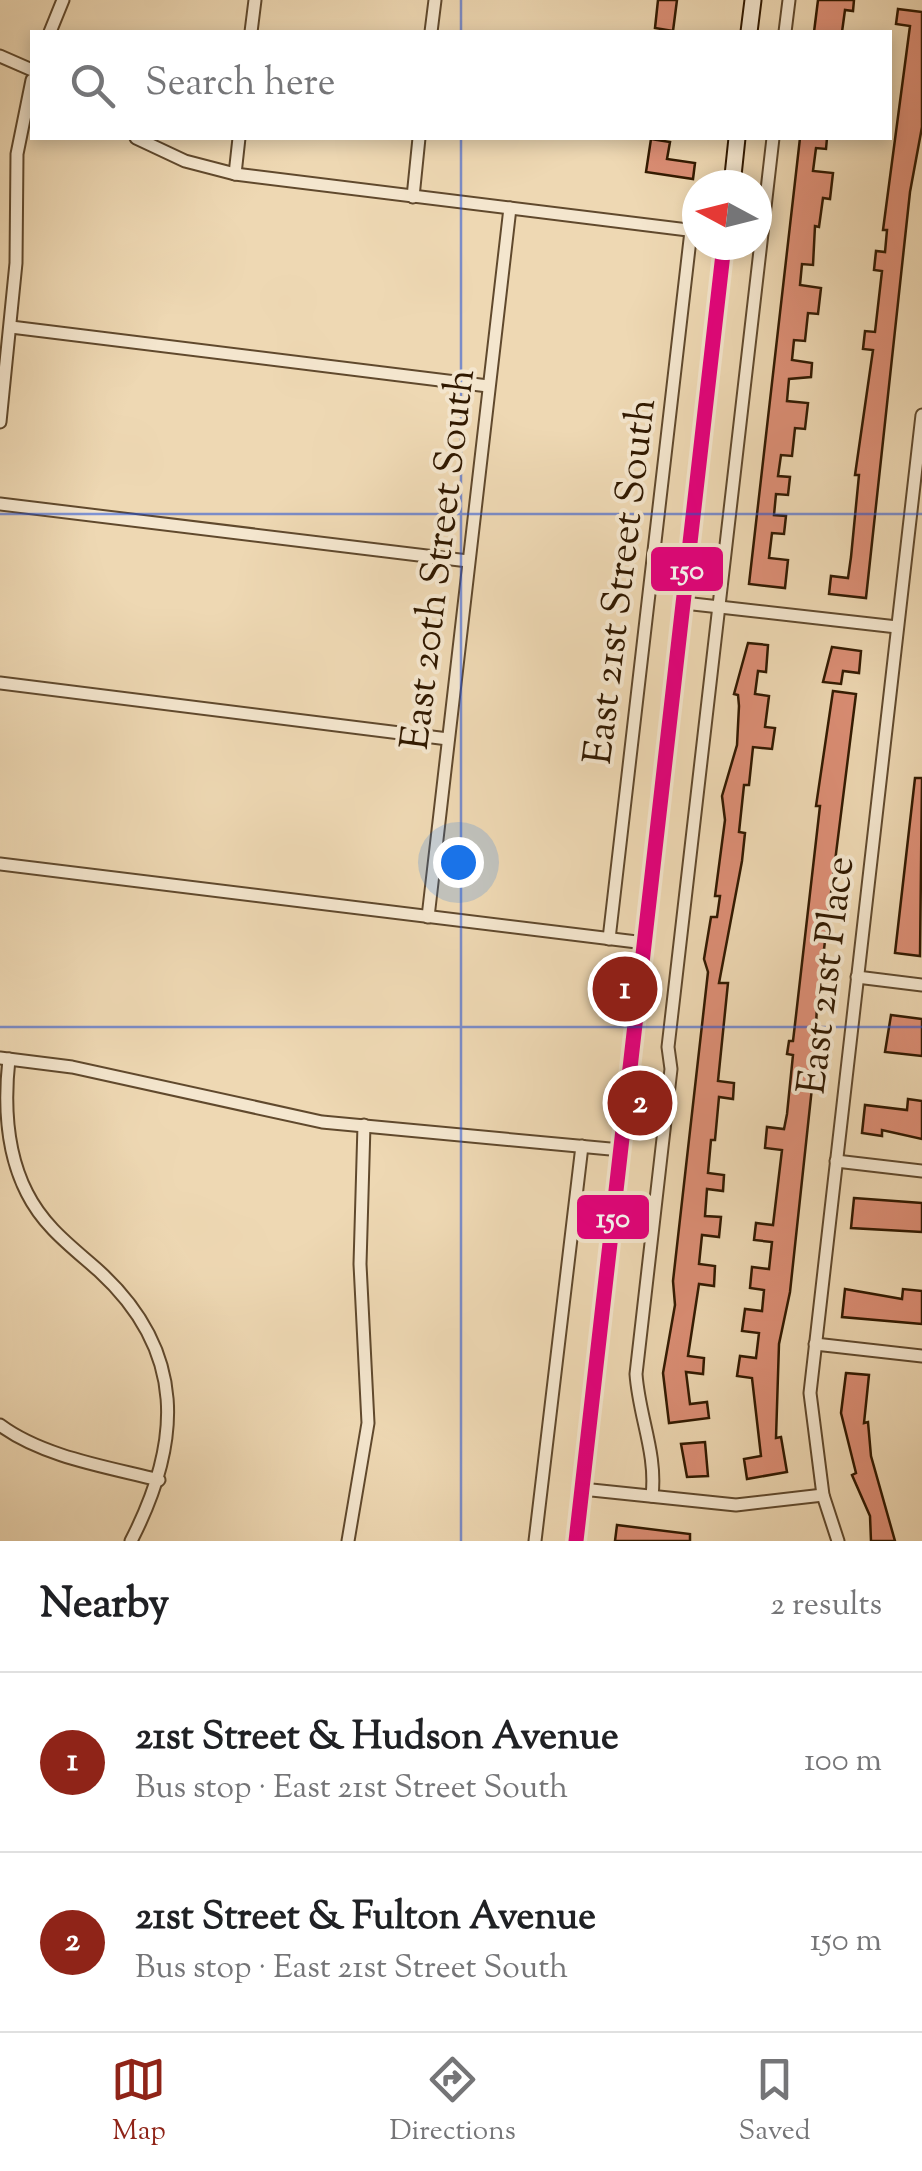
<!DOCTYPE html>
<html lang="en">
<head>
<meta charset="utf-8">
<style>
  :root { --surface:#fff; --page:#f6f6f6; --text:#202124; --muted:#757577; --line:#e0e0e0; --accent:#8f2418 }
  body { margin:0; font-family:"Sorts Mill Goudy",serif; background:var(--page); color:var(--text) }
  .compass { position:absolute; left:682px; top:170px; width:90px; height:90px; border-radius:50%; background:var(--surface); box-shadow:0 5px 15px #0003; rotate:277deg }
  .you { position:absolute; left:458px; top:862px; width:35px; height:35px; margin:-25px; border:8px solid #fff; border-radius:50%; background:#1a73e8; box-shadow:0 0 0 15px #1a73e833 }
  .badge { display:grid; place-items:center; width:65px; height:65px; border-radius:50%; background:var(--accent); color:#fff; font-size:32px; font-weight:700 }
  .pin { position:absolute; translate:-50% -50%; border:5px solid #fff; box-shadow:0 2px 10px #0006 }
  .list { margin:0; padding:0; list-style:none }
  h2 { display:flex; justify-content:space-between; align-items:center; height:130px; margin:0; padding:0 40px; font-size:42px }
  h2 small { font-size:32px; font-weight:400; color:var(--muted) }
  .list li { display:grid; grid-template-columns:65px 1fr auto; gap:30px; align-items:center; box-sizing:border-box; height:180px; padding:0 40px; border-top:2px solid var(--line) }
  .list b { display:block; font-size:38px; white-space:nowrap }
  .list p { margin:0; font-size:32px; white-space:nowrap; color:var(--muted) }
  .list em { font-size:32px; font-style:normal; color:var(--muted) }
  .icon { flex:none; width:55px; height:55px; fill:none; stroke:currentColor; stroke-width:2; stroke-linecap:round; stroke-linejoin:round }
  .map { position:relative; flex:none; width:922px; height:1541px; overflow:hidden }
  .search { position:absolute; background:var(--surface); box-shadow:0 5px 15px #0003; left:30px; right:30px; top:30px; height:110px; display:flex; align-items:center; gap:25px; box-sizing:border-box; padding:0 35px; border-radius:0px; color:var(--muted); font-size:38px }
  .sheet { height:490px; background:var(--surface) }
  nav { display:flex; justify-content:space-around; align-items:center; box-sizing:border-box; height:140px; border-top:2px solid var(--line); background:var(--surface); font-size:28px; color:var(--muted) }
  nav a { display:grid; justify-items:center; gap:5px }
  nav .on { color:var(--accent) }
  .map>svg:first-child { display:block }
  .building { fill:#dc8e75; stroke:#311900; stroke-width:2.5 }
  .lines { fill:none; stroke-linecap:round; stroke-linejoin:round }
  .street-casing { stroke:#60492d; stroke-width:15 }
  .secondary-casing { stroke:#311900; stroke-width:19 }
  .street { stroke:#f4e6ce; stroke-width:11 }
  .secondary { stroke:#f4e6ce; stroke-width:15 }
  .bus-1-casing { stroke:#f4e6ce; stroke-width:22 }
  .bus-1 { stroke:#e5007d; stroke-width:15 }
  .grid { fill:none; stroke:#1d4ed8; stroke-width:2.5; stroke-opacity:0.55 }
  .labels { text-anchor:middle; stroke-width:8; stroke-linejoin:round; paint-order:stroke }
  .street-label { font-size:40px; fill:#311900; stroke:#f4e6ce }
  .line-badge { stroke:#f4e6ce; stroke-width:4 }
  .badge-label { font-size:28px; text-anchor:middle; font-weight:bold; fill:#fff }
</style>
</head>
<body>
<div class="map">
<svg width="922" height="1541" viewBox="0 0 922 1541">
  <rect width="100%" height="100%" fill="#eed8b3"/>
  <filter id="stains"><feTurbulence type="fractalNoise" baseFrequency=".002" numOctaves="4"/><feColorMatrix values="0 0 0 0 .2 0 0 0 0 .09 0 0 0 0 .02 0 0 0 .5 -.17"/></filter>
  <radialGradient id="worn" r=".72"><stop offset=".6" stop-color="#630" stop-opacity="0"/><stop offset="1" stop-color="#630" stop-opacity=".3"/></radialGradient>
  <!-- building -->
  <g class="building">
    <polygon points="658,0 677,0 673,31 655,28"/>
    <polygon points="818,0 854,0 853,11 845,10 842,32 814,32"/>
    <polygon points="898,9 922,12 922,127 910,192 866,598 829,594 831,576 848,578 851,557 859,475 855,475 873,350 863,349 865,331 875,332 882,271 874,270 876,251 885,252 887,230 883,230 910,26 896,24"/>
    <polygon points="800,138 827,138 826,149 816,148 813,171 833,173 830,199 823,198 819,227 815,226 813,265 802,264 800,285 821,288 818,314 808,313 805,341 794,340 792,360 812,363 811,377 789,379 787,401 808,403 805,429 795,428 792,456 781,455 778,476 790,477 788,495 776,494 774,515 786,516 784,534 772,533 769,558 788,560 785,588 749,584"/>
    <polygon points="651,139 670,142 667,159 695,163 693,179 646,172"/>
    <polygon points="748,643 768,645 766,672 758,671 755,694 769,696 765,727 775,728 772,749 753,747 749,785 744,785 739,832 745,833 742,861 719,983 728,983 718,1081 734,1083 733,1099 719,1097 715,1140 711,1140 708,1173 724,1175 723,1191 707,1189 705,1216 721,1217 719,1237 702,1235 699,1264 715,1266 714,1286 699,1284 688,1356 704,1358 703,1374 686,1372 690,1404 707,1402 709,1418 669,1423 663,1373 675,1305 673,1281 708,972 704,959 711,917 717,917 720,896 715,896 725,820 722,796 737,745 739,706 738,695 734,694"/>
    <polygon points="832,647 861,651 859,673 843,671 841,684 823,682"/>
    <polygon points="833,691 856,694 817,1005 814,1069 790,1292 779,1344 776,1438 781,1437 787,1472 747,1479 744,1459 761,1456 752,1378 737,1376 740,1356 756,1358 759,1333 742,1331 745,1309 762,1311 764,1290 750,1288 752,1267 769,1269 772,1242 754,1240 756,1223 773,1225 782,1150 765,1148 767,1127 784,1129 787,1114 793,1055 787,1054 789,1041 793,1041 795,1024 820,806 816,806"/>
    <polygon points="915,778 922,778 920,956 895,953"/>
    <polygon points="891,1015 922,1019 922,1056 885,1052"/>
    <polygon points="908,1099 922,1101 922,1139 882,1130 882,1136 862,1133 865,1105 907,1110"/>
    <polygon points="854,1198 922,1203 922,1232 851,1228"/>
    <polygon points="845,1289 902,1299 903,1289 922,1291 922,1324 842,1317"/>
    <polygon points="846,1373 869,1375 864,1423 868,1422 871,1456 895,1541 871,1541 870,1516 852,1475 856,1473 841,1413"/>
    <polygon points="705,1442 708,1476 687,1477 681,1444"/>
    <polygon points="617,1525 690,1534 690,1541 615,1541"/>
  </g>
  <g class="lines">
    <!-- street casing -->
    <g class="street-casing">
      <g id="street">
        <polyline points="50,32 63,0"/>
        <polyline points="251,32 255,0"/>
        <polyline points="431,32 435,0"/>
        <polyline points="785,32 789,0"/>
        <polyline points="0,56 32,70"/>
        <polyline points="136,138 185,161 235,174 696,231"/>
        <polyline points="235,174 239,138"/>
        <polyline points="413,197 419,138"/>
        <polyline points="11,327 488,386"/>
        <polyline points="0,422 16,263 17,154 32,80"/>
        <polyline points="0,504 468,561"/>
        <polyline points="684,603 897,627"/>
        <polyline points="0,683 448,739"/>
        <polyline points="0,864 645,943"/>
        <polyline points="428,917 510,208"/>
        <polyline points="609,939 691,231"/>
        <polyline points="857,977 922,985"/>
        <polyline points="0,1058 72,1067 322,1122 621,1150"/>
        <path d="M9 1059C4 1104 6 1152 27 1193 44 1227 72 1247 99 1271 187 1352 182 1442 131 1541"/>
        <polyline points="836,1161 922,1171"/>
        <polyline points="815,1344 922,1356"/>
        <path d="M0 1425C43 1457 108 1467 159 1480"/>
        <polyline points="582,1489 736,1505 823,1495"/>
        <path d="M652 1496C657 1453 639 1417 636 1374L671 1069 668 1047 773 138"/>
        <polyline points="348,1541 368,1423 360,1264 364,1125"/>
        <polyline points="535,1541 582,1146"/>
        <polyline points="838,1541 823,1495 810,1393 922,415"/>
      </g>
    </g>
    <!-- secondary casing -->
    <g class="secondary-casing">
      <g id="secondary">
        <polyline points="749,32 753,0"/>
        <polyline points="732,185 737,138"/>
        <polyline points="576,1541 724,245"/>
      </g>
    </g>
    <!-- street -->
    <use href="#street" class="street"/>
    <!-- secondary -->
    <use href="#secondary" class="secondary"/>
    <!-- bus-1 casing -->
    <g class="bus-1-casing">
      <polyline id="bus-1" points="576,1541 724,245"/>
    </g>
    <!-- bus-1 -->
    <use href="#bus-1" class="bus-1"/>
  </g>
  <!-- grid -->
  <path class="grid" d="M461 0V32M461 138V1541M0 514H922M0 1027H922"/>
  <g class="labels">
    <!-- street labels -->
    <g class="street-label">
      <text transform="translate(436 559) rotate(-83)" y="14">East 20th Street South</text>
      <text transform="translate(618 581) rotate(-83)" y="14">East 21st Street South</text>
      <text transform="translate(824 975) rotate(-83)" y="14">East 21st Place</text>
    </g>
  </g>
  <g class="line-badge">
    <rect x="649" y="545" width="76" height="48" rx="10" fill="#e5007d"/>
    <rect x="575" y="1193" width="76" height="48" rx="10" fill="#e5007d"/>
  </g>
  <g class="badge-label">
    <text x="687" y="579">150</text>
    <text x="613" y="1227">150</text>
  </g>
  <rect width="100%" height="100%" filter="url(#stains)"/>
  <rect width="100%" height="100%" fill="url(#worn)"/>
</svg>
<svg class="compass" viewBox="-18 -18 36 36"><path d="M0-13l5 13h-10z" fill="#e53935"/><path d="M0 13l5-13h-10z" fill="#757577"/></svg>
<div class="you"></div>
<div class="pin badge" style="left:625px;top:989px">1</div>
<div class="pin badge" style="left:640px;top:1103px">2</div>
<div class="search"><svg class="icon" aria-label="search" viewBox="0 0 24 24"><circle cx="10" cy="10" r="6"/><path d="M15 15l6 6"/></svg>Search here</div>
</div>
<section class="sheet">
<h2>Nearby<small>2 results</small></h2>
<ul class="list">
<li><span class="badge">1</span><div><b>21st Street &amp; Hudson Avenue</b><p>Bus stop · East 21st Street South</p></div><em>100 m</em></li>
<li><span class="badge">2</span><div><b>21st Street &amp; Fulton Avenue</b><p>Bus stop · East 21st Street South</p></div><em>150 m</em></li>
</ul>
</section>
<nav>
<a class="on"><svg class="icon" aria-label="map" viewBox="0 0 24 24"><path d="M3 6l6-2 6 2 6-2v14l-6 2-6-2-6 2zM9 4v14M15 6v14"/></svg>Map</a>
<a><svg class="icon" aria-label="directions" viewBox="0 0 24 24"><path d="M12 3l9 9-9 9-9-9zM9 14v-3h6M13 9l2 2-2 2"/></svg>Directions</a>
<a><svg class="icon" aria-label="saved" viewBox="0 0 24 24"><path d="M7 4h10v16l-5-4-5 4z"/></svg>Saved</a>
</nav>
</body>
</html>
